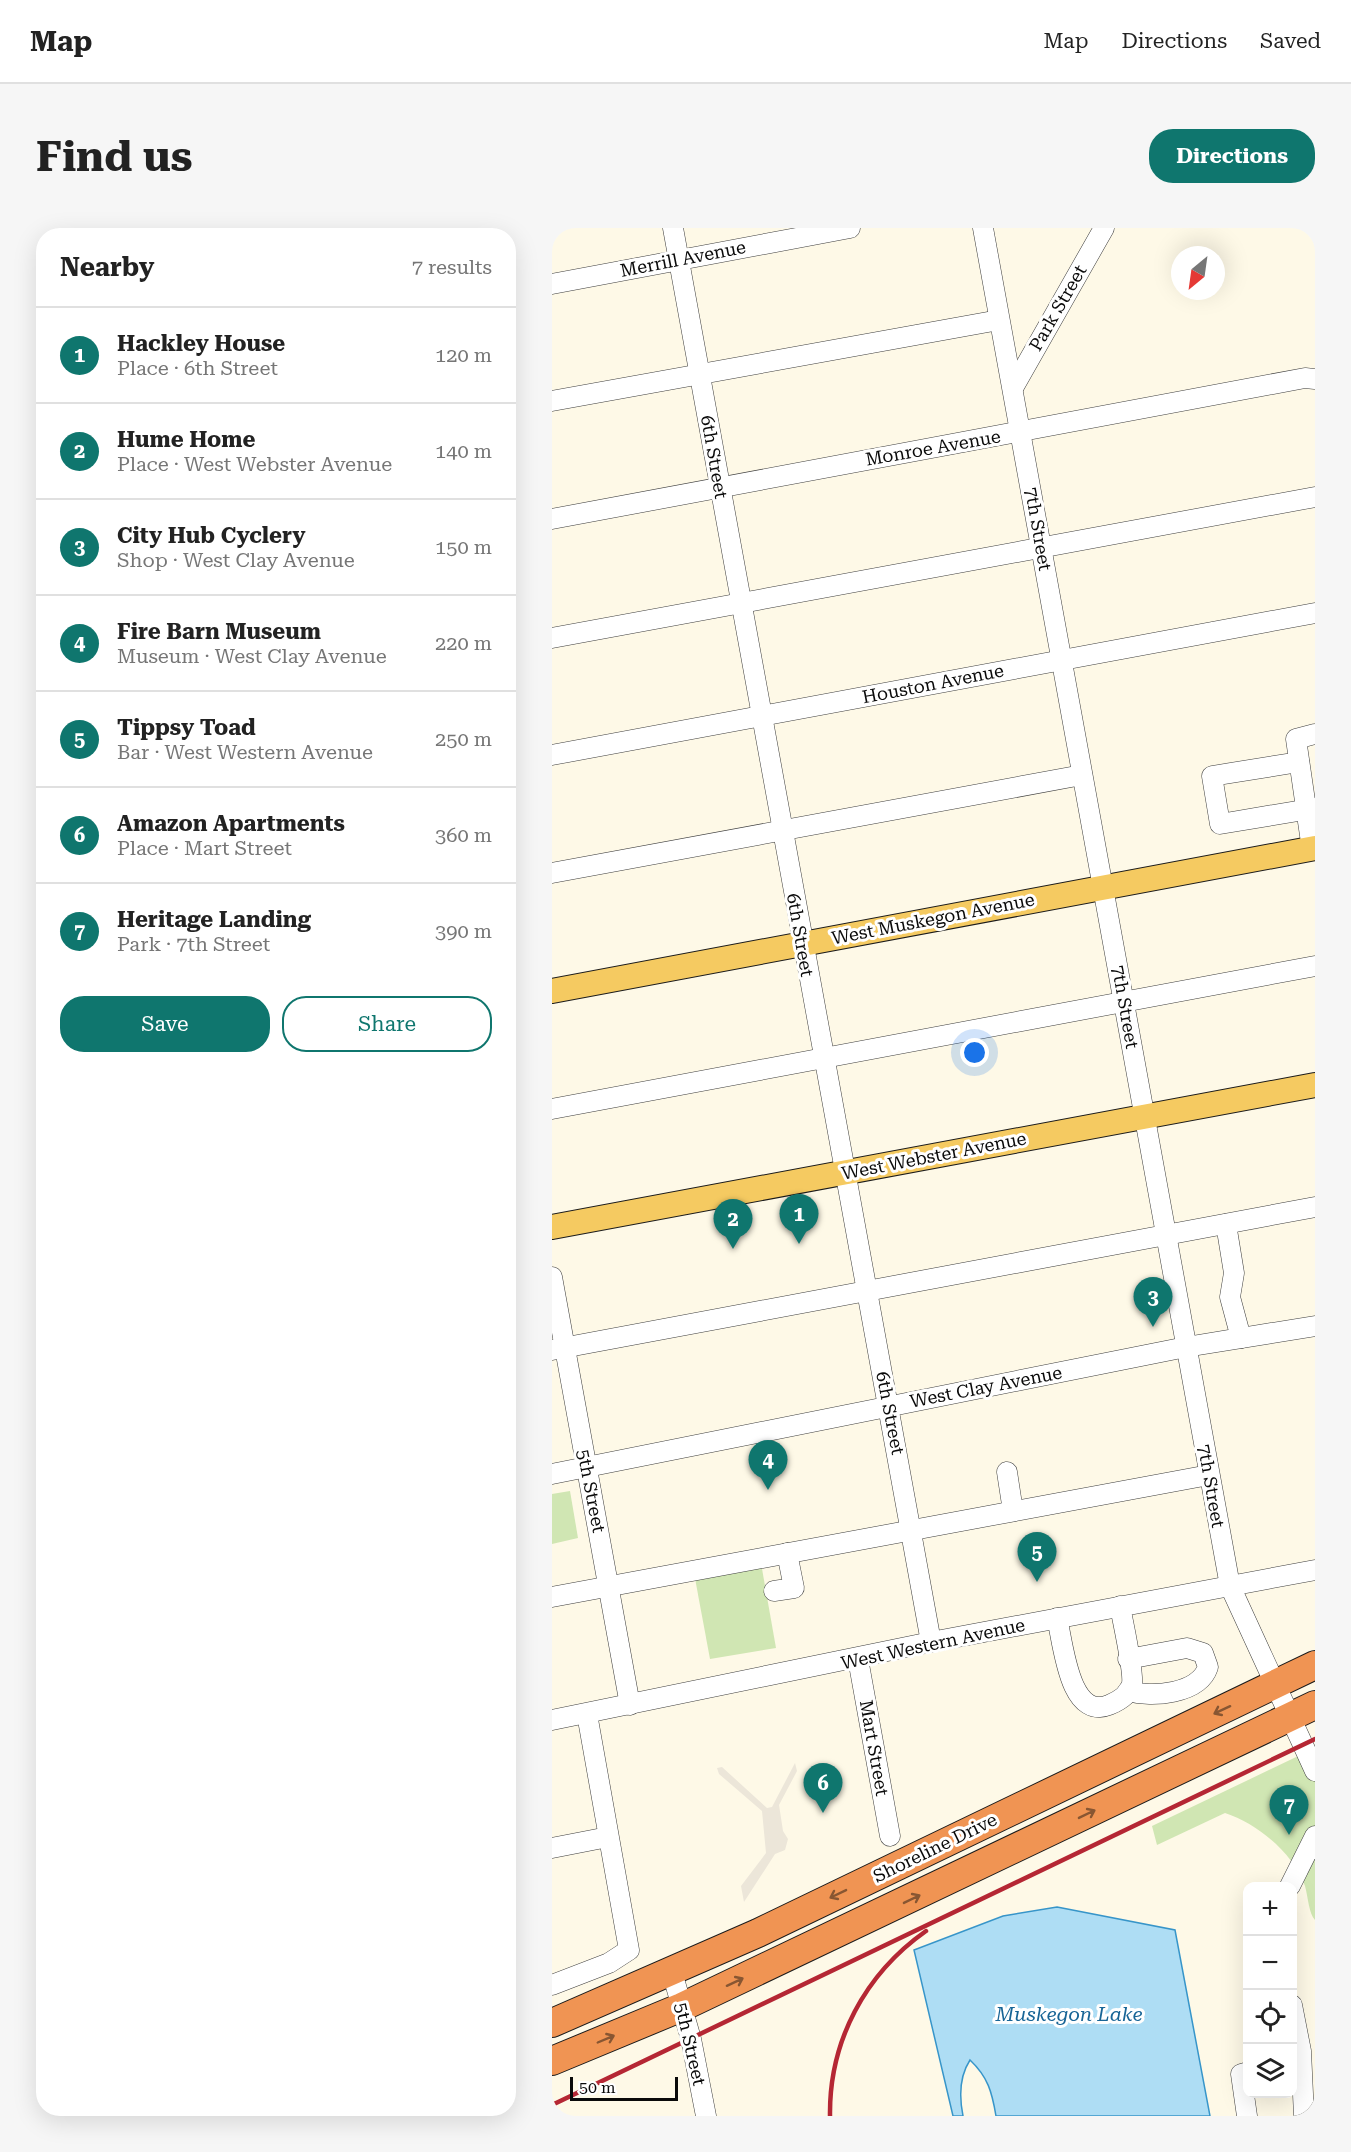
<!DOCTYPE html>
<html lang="en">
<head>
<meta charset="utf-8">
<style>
  :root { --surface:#fff; --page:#f6f6f6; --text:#222; --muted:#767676; --line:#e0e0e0; --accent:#0f766e }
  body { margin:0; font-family:"Roboto Serif",serif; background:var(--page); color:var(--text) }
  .controls { position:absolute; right:18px; bottom:18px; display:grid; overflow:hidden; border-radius:12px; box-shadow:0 6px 24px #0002 }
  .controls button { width:54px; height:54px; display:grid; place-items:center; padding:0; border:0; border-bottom:2px solid var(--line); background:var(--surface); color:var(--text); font:30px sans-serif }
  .compass { position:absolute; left:619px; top:18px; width:54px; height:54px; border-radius:50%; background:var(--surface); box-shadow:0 6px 24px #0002; rotate:209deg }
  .scale { position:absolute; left:18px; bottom:15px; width:108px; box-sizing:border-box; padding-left:6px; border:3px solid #0a0a0a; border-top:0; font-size:16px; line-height:21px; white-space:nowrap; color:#0a0a0a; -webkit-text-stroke:4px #fff; paint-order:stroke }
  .you { position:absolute; left:423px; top:825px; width:21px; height:21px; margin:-15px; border:4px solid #fff; border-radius:50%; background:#1a73e8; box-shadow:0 0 0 9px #1a73e833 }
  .badge { display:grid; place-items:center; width:39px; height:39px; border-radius:50%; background:var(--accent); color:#fff; font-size:20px; font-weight:700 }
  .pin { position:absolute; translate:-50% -50px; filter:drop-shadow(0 2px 3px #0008) }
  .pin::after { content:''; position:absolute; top:32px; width:21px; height:18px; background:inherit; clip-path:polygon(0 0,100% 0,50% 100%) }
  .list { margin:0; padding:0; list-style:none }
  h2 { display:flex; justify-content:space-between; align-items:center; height:78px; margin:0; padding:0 24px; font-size:26px }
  h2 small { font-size:20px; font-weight:400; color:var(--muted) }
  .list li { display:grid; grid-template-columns:39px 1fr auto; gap:18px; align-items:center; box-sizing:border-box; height:96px; padding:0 24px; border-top:2px solid var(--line) }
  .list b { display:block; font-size:22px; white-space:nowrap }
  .list p { margin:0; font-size:20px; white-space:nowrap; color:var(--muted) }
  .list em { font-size:20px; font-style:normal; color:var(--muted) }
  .actions { display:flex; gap:12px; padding:18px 24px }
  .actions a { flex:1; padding:14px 0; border:2px solid var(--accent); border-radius:24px; text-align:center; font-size:21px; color:var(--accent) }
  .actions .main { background:var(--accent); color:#fff }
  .icon { flex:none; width:33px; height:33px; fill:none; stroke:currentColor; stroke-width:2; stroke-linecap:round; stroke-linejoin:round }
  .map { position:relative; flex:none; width:763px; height:1888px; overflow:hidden; border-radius:24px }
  header { display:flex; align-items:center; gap:36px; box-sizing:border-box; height:84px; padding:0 30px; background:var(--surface); border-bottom:2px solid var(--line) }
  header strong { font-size:28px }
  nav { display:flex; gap:33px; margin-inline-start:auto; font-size:21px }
  .intro { display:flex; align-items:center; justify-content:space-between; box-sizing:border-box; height:144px; padding:0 36px }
  h1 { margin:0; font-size:42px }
  .button { padding:15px 27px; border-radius:24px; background:var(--accent); color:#fff; font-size:21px; font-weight:700 }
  main { display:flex; gap:36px; padding:0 36px }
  aside { flex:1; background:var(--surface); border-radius:24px; box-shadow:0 6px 24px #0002 }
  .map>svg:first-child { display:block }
  .green { fill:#d0e6b3 }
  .plaza { fill:#ece6d9 }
  .water { fill:#aeddf4; stroke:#3795c9; stroke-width:1.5 }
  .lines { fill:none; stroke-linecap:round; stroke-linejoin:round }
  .minor-casing { stroke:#3d3d3d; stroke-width:21 }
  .major-casing { stroke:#1b1b1b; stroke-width:26 }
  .highway-casing { stroke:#1b1b1b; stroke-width:30 }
  .minor { stroke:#fff; stroke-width:20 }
  .major { stroke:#f5ca61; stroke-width:24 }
  .highway { stroke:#f09453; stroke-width:28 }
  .rail { stroke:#b52734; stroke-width:4.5 }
  .oneway { stroke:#885632 }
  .labels { text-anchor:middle; stroke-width:6; stroke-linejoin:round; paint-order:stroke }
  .street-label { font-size:18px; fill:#0a0a0a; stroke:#fff }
  .water-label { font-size:20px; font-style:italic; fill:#186596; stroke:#fff }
</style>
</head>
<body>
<header>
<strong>Map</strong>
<nav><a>Map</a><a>Directions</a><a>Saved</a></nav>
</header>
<div class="intro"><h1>Find us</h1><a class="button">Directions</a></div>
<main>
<aside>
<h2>Nearby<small>7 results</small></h2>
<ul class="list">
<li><span class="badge">1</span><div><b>Hackley House</b><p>Place · 6th Street</p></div><em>120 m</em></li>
<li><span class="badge">2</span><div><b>Hume Home</b><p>Place · West Webster Avenue</p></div><em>140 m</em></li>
<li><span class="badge">3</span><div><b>City Hub Cyclery</b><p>Shop · West Clay Avenue</p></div><em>150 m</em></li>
<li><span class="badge">4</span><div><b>Fire Barn Museum</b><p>Museum · West Clay Avenue</p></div><em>220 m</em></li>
<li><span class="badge">5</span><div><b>Tippsy Toad</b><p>Bar · West Western Avenue</p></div><em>250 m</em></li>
<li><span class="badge">6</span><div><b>Amazon Apartments</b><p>Place · Mart Street</p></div><em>360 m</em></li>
<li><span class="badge">7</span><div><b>Heritage Landing</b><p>Park · 7th Street</p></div><em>390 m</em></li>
</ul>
<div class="actions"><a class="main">Save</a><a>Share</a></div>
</aside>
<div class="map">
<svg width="763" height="1888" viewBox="0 0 763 1888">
  <rect width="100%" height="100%" fill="#fef9e7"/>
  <!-- green -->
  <g class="green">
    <polygon points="18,1263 26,1310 0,1316 0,1266"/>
    <polygon points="209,1335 224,1420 158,1431 142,1345"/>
    <path d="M763 1520V1692C757 1686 756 1669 753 1658 741 1625 706 1596 673 1585L605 1617 600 1598Z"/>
  </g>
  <!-- plaza -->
  <polygon class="plaza" points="243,1535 245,1543 227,1577 231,1603 236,1611 233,1622 223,1626 192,1674 189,1658 214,1625 210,1583 167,1546 165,1540 170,1539 215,1580 220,1579"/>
  <!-- water -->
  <path class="water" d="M505 1679 623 1702 658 1888H444C440 1864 436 1849 418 1832 407 1849 407 1868 411 1888H401L362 1722 451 1688Z"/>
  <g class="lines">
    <!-- minor casing -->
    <g class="minor-casing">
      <g id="minor">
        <polyline points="121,0 379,1414"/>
        <polyline points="431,0 678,1358 763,1543"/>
        <polyline points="0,56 298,0"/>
        <polyline points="461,160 552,0"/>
        <polyline points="0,173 447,92"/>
        <polyline points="0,291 753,150 763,151"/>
        <polyline points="0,410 763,269"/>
        <polyline points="0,527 763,385"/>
        <polyline points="747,534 660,548 668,596 763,580"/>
        <polyline points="760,621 744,511 763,506"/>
        <polyline points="0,645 530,547"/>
        <polyline points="0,881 763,738"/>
        <polyline points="674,996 682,1045 678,1069 689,1110"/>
        <polyline points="0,1049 78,1477"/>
        <polyline points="0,1122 763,979"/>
        <polyline points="455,1244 461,1283"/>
        <polyline points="0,1246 634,1119 763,1098"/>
        <polyline points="222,1363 242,1360 235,1325"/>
        <polyline points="0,1369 657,1247"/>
        <path d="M505 1390C511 1414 517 1493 557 1477 567 1473 577 1467 580 1456 582 1443 571 1395 568 1378"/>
        <polyline points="306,1431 338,1608"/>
        <path d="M576 1463C600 1470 647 1466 656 1439L651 1425 635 1420 576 1431"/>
        <polyline points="0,1492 379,1414 763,1342"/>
        <polyline points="0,1620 56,1609"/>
        <polyline points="738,1658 763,1608"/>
        <polyline points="120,1744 139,1811 154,1888"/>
        <polyline points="0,1757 57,1735 77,1722 35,1486"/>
        <polyline points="740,1777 749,1823 752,1888"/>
        <polyline points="695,1888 689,1846 696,1844"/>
      </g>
    </g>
    <!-- major casing -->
    <g class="major-casing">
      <g id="major">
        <polyline points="0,763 763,620"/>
        <polyline points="0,999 763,857"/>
      </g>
    </g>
    <!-- highway casing -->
    <g class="highway-casing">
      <g id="highway">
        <polyline points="0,1795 206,1705 763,1437"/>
        <polyline points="0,1833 130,1779 763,1477"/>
      </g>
    </g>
    <!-- minor -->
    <use href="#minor" class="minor"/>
    <!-- major -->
    <use href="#major" class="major"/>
    <!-- highway -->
    <use href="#highway" class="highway"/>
    <!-- rail -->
    <g class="rail">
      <polyline points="0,1877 763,1511"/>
      <path d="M278 1888C277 1813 313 1746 374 1703"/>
    </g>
  </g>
  <!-- one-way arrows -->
  <defs><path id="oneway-shaft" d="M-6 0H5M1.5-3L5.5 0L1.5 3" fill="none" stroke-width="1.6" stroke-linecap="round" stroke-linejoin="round" transform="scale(1.5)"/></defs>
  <g class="oneway">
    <use href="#oneway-shaft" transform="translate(670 1482) rotate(155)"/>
    <use href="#oneway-shaft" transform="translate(535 1586) rotate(-26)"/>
    <use href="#oneway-shaft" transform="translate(286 1666) rotate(154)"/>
    <use href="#oneway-shaft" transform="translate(360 1671) rotate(-26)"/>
    <use href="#oneway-shaft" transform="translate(183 1754) rotate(-25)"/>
    <use href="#oneway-shaft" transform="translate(54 1811) rotate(-23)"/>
  </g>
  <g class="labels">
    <!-- street labels -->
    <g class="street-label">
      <text transform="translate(131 31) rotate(-11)" y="6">Merrill Avenue</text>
      <text transform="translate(506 80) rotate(-60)" y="6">Park Street</text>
      <text transform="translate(381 220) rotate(-10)" y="6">Monroe Avenue</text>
      <text transform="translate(162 229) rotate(80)" y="6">6th Street</text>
      <text transform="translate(486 301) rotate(80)" y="6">7th Street</text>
      <text transform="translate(381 456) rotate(-11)" y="6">Houston Avenue</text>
      <text transform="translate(381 691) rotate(-11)" y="6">West Muskegon Avenue</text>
      <text transform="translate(248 707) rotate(80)" y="6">6th Street</text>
      <text transform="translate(573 779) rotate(80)" y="6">7th Street</text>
      <text transform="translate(382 928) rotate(-11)" y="6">West Webster Avenue</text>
      <text transform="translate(434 1159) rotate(-11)" y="6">West Clay Avenue</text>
      <text transform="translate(338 1185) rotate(79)" y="6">6th Street</text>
      <text transform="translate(659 1258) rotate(80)" y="6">7th Street</text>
      <text transform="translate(39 1263) rotate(79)" y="6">5th Street</text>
      <text transform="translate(381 1416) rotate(-12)" y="6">West Western Avenue</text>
      <text transform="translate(322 1520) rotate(80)" y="6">Mart Street</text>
      <text transform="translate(383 1620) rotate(-26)" y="6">Shoreline Drive</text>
      <text transform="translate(138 1816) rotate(77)" y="6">5th Street</text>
    </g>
    <!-- water labels -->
    <g class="water-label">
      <text x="517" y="1793">Muskegon Lake</text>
    </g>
  </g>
</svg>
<div class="controls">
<button>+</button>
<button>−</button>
<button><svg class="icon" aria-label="locate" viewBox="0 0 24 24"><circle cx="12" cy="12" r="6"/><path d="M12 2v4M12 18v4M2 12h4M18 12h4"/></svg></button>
<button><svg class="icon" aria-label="layers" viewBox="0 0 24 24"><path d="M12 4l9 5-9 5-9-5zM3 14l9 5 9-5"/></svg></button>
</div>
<svg class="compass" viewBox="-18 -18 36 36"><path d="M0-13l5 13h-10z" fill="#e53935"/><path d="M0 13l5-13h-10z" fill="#767676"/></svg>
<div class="scale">50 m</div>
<div class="you"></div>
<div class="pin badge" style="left:247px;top:1016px">1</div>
<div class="pin badge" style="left:181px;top:1021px">2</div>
<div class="pin badge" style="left:601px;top:1099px">3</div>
<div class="pin badge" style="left:216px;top:1262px">4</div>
<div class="pin badge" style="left:485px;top:1354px">5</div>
<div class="pin badge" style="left:271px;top:1585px">6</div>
<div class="pin badge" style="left:737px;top:1607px">7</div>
</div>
</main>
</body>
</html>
